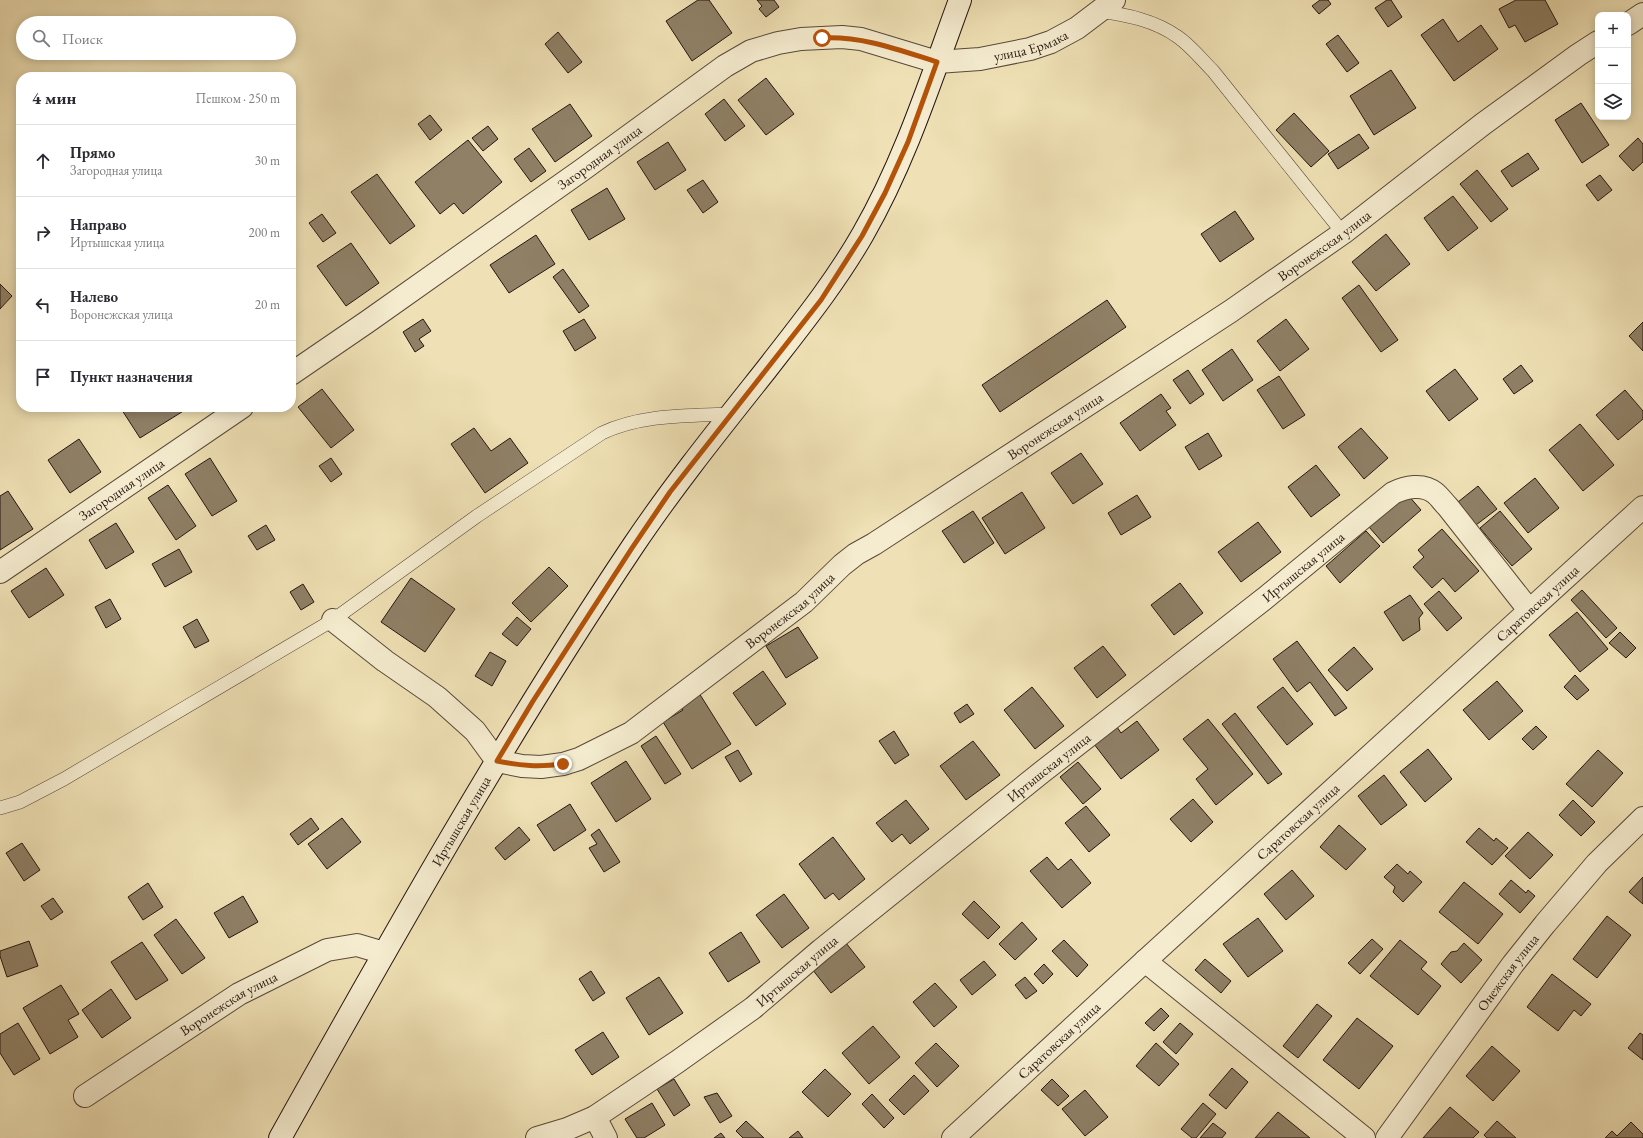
<!DOCTYPE html>
<html lang="ru">
<head>
<meta charset="utf-8">
<style>
  :root { --surface:#fff; --page:#f7f7f7; --text:#2b2b33; --muted:#7c7c81; --line:#e1e1e2 }
  body { margin:0; font-family:"EB Garamond",serif; background:var(--page); color:var(--text) }
  .controls { position:absolute; right:12px; top:12px; display:grid; overflow:hidden; border-radius:8px; box-shadow:0 2px 10px #0003 }
  .controls button { width:36px; height:36px; display:grid; place-items:center; padding:0; border:0; border-bottom:1px solid var(--line); background:var(--surface); color:var(--text); font:20px sans-serif }
  .stop { position:absolute; width:12px; height:12px; margin:-9px; border:3px solid #b45309; border-radius:50%; background:#fff }
  .stop.end { background:#b45309; border-color:#fff; box-shadow:0 1px 4px #0008 }
  .list { margin:0; padding:0; list-style:none }
  h2 { display:flex; justify-content:space-between; align-items:center; height:52px; margin:0; padding:0 16px; font-size:17px }
  h2 small { font-size:13px; font-weight:400; color:var(--muted) }
  .list li { display:grid; grid-template-columns:26px 1fr auto; gap:12px; align-items:center; box-sizing:border-box; height:72px; padding:0 16px; border-top:1px solid var(--line) }
  .list b { display:block; font-size:15px; white-space:nowrap }
  .list p { margin:0; font-size:13px; white-space:nowrap; color:var(--muted) }
  .list em { font-size:13px; font-style:normal; color:var(--muted) }
  .icon { flex:none; width:22px; height:22px; fill:none; stroke:currentColor; stroke-width:2; stroke-linecap:round; stroke-linejoin:round }
  .map { position:relative; flex:none; width:1643px; height:1138px; overflow:hidden }
  .search { position:absolute; background:var(--surface); box-shadow:0 2px 10px #0003; left:16px; top:16px; width:280px; height:44px; display:flex; align-items:center; gap:10px; box-sizing:border-box; padding:0 14px; border-radius:22px; color:var(--muted); font-size:15px }
  .panel { position:absolute; background:var(--surface); box-shadow:0 2px 10px #0003; left:16px; top:72px; width:280px; height:340px; border-radius:16px }
  .map>svg:first-child { display:block }
  .building { fill:#8f8066; stroke:#271610 }
  .lines { fill:none; stroke-linecap:round; stroke-linejoin:round }
  .lane-casing { stroke:#594939; stroke-width:14 }
  .street-casing { stroke:#594939; stroke-width:24 }
  .secondary-casing { stroke:#271610; stroke-width:24 }
  .lane { stroke:#f5eccf; stroke-width:13 }
  .street { stroke:#f5eccf; stroke-width:22 }
  .secondary { stroke:#f5eccf; stroke-width:22 }
  .route { stroke:#b45309; stroke-width:5 }
  .labels { text-anchor:middle; stroke-width:3.5; stroke-linejoin:round; paint-order:stroke }
  .street-label { font-size:14px; fill:#271610; stroke:#f5eccf }
</style>
</head>
<body>
<div class="map">
<svg width="1643" height="1138" viewBox="0 0 1643 1138">
  <rect width="100%" height="100%" fill="#efe1b5"/>
  <filter id="stains"><feTurbulence type="fractalNoise" baseFrequency=".005" numOctaves="4"/><feColorMatrix values="0 0 0 0 .2 0 0 0 0 .09 0 0 0 0 .02 0 0 0 .5 -.17"/></filter>
  <radialGradient id="worn" r=".72"><stop offset=".6" stop-color="#630" stop-opacity="0"/><stop offset="1" stop-color="#630" stop-opacity=".3"/></radialGradient>
  <!-- building -->
  <g class="building">
    <polygon points="698,0 709,0 732,33 692,61 666,21"/>
    <polygon points="757,0 774,0 779,7 766,17 759,9 762,6"/>
    <polygon points="1320,0 1328,0 1331,4 1319,14 1312,6"/>
    <polygon points="1387,0 1391,0 1402,17 1388,27 1375,8"/>
    <polygon points="1516,0 1545,0 1558,24 1525,42 1515,25 1509,28 1499,9"/>
    <polygon points="1443,19 1458,42 1481,25 1498,49 1454,81 1421,35"/>
    <polygon points="558,32 582,62 568,73 545,44"/>
    <polygon points="1338,35 1359,63 1347,72 1326,44"/>
    <polygon points="1391,70 1416,108 1374,135 1350,96"/>
    <polygon points="766,78 794,114 766,135 738,100"/>
    <polygon points="724,99 745,126 725,141 705,114"/>
    <polygon points="1581,103 1609,145 1582,163 1555,120"/>
    <polygon points="570,104 592,136 555,162 532,129"/>
    <polygon points="1294,113 1329,151 1311,167 1276,130"/>
    <polygon points="430,115 442,130 430,140 418,124"/>
    <polygon points="488,126 498,139 483,151 472,138"/>
    <polygon points="1359,134 1369,148 1338,169 1328,154"/>
    <polygon points="1638,138 1643,144 1643,162 1633,171 1619,156"/>
    <polygon points="468,140 502,182 463,214 454,203 440,214 415,182"/>
    <polygon points="668,142 686,170 655,190 637,162"/>
    <polygon points="529,148 546,171 531,182 514,159"/>
    <polygon points="1528,153 1539,169 1512,187 1501,171"/>
    <polygon points="1477,170 1508,209 1491,222 1460,184"/>
    <polygon points="377,174 415,226 390,244 351,192"/>
    <polygon points="1600,175 1612,190 1598,201 1586,185"/>
    <polygon points="703,180 718,202 703,213 687,190"/>
    <polygon points="607,188 625,219 589,240 571,210"/>
    <polygon points="1453,196 1478,228 1448,251 1424,218"/>
    <polygon points="1235,211 1254,239 1220,262 1201,234"/>
    <polygon points="322,214 336,233 323,242 309,223"/>
    <polygon points="1386,234 1410,264 1376,291 1352,262"/>
    <polygon points="536,235 555,264 509,293 490,265"/>
    <polygon points="351,243 379,283 346,306 317,266"/>
    <polygon points="563,269 589,306 579,313 553,277"/>
    <polygon points="0,284 12,296 0,309"/>
    <polygon points="1359,285 1398,340 1381,352 1342,298"/>
    <polygon points="1107,300 1126,327 1000,412 982,385"/>
    <polygon points="423,319 431,331 419,339 424,346 415,352 403,332"/>
    <polygon points="584,319 596,338 575,351 563,331"/>
    <polygon points="1286,319 1309,349 1280,371 1257,341"/>
    <polygon points="1643,322 1643,351 1629,336"/>
    <polygon points="1232,349 1253,380 1223,401 1202,370"/>
    <polygon points="1521,365 1533,381 1514,394 1503,379"/>
    <polygon points="1455,369 1478,399 1449,421 1426,391"/>
    <polygon points="1188,370 1204,394 1190,404 1173,380"/>
    <polygon points="1279,376 1305,415 1283,429 1257,390"/>
    <polygon points="322,389 354,430 331,448 298,407"/>
    <polygon points="1625,390 1643,411 1643,419 1618,440 1596,415"/>
    <polygon points="1161,394 1171,408 1166,411 1176,425 1140,451 1120,423"/>
    <polygon points="120,407 183,407 185,410 140,438"/>
    <polygon points="1580,424 1614,465 1583,491 1549,450"/>
    <polygon points="474,428 491,451 510,438 528,463 485,493 451,444"/>
    <polygon points="1361,428 1388,458 1364,479 1338,447"/>
    <polygon points="1208,433 1222,456 1199,470 1185,447"/>
    <polygon points="79,439 101,472 70,493 48,460"/>
    <polygon points="1081,453 1103,484 1073,504 1051,473"/>
    <polygon points="210,458 237,501 212,516 185,474"/>
    <polygon points="331,458 342,474 331,482 319,466"/>
    <polygon points="1316,465 1340,495 1311,517 1288,487"/>
    <polygon points="1535,478 1559,508 1528,533 1504,503"/>
    <polygon points="168,485 196,526 176,540 148,498"/>
    <polygon points="1478,486 1497,509 1476,525 1458,502"/>
    <polygon points="8,491 33,529 0,550 0,496"/>
    <polygon points="1022,492 1045,528 1005,554 982,518"/>
    <polygon points="1407,494 1421,510 1383,543 1369,527"/>
    <polygon points="1137,495 1151,517 1121,535 1108,513"/>
    <polygon points="973,511 994,543 964,563 942,531"/>
    <polygon points="1500,511 1532,549 1512,566 1480,528"/>
    <polygon points="1258,522 1281,552 1241,582 1218,552"/>
    <polygon points="116,523 134,552 106,569 89,540"/>
    <polygon points="266,525 275,540 257,550 248,536"/>
    <polygon points="1442,529 1479,571 1455,592 1443,578 1432,588 1413,567 1424,557 1418,550"/>
    <polygon points="1366,531 1380,546 1340,583 1326,566"/>
    <polygon points="179,549 192,572 165,587 152,564"/>
    <polygon points="549,567 568,586 531,622 512,603"/>
    <polygon points="46,568 64,595 29,618 11,591"/>
    <polygon points="411,578 455,609 425,652 381,622"/>
    <polygon points="1180,583 1203,613 1174,635 1151,605"/>
    <polygon points="303,584 314,602 301,610 290,592"/>
    <polygon points="1582,590 1617,628 1606,638 1571,600"/>
    <polygon points="1439,591 1462,618 1447,631 1424,604"/>
    <polygon points="1410,595 1423,613 1419,618 1420,630 1403,641 1384,612"/>
    <polygon points="110,599 121,619 106,628 95,607"/>
    <polygon points="1577,612 1608,649 1580,672 1549,635"/>
    <polygon points="517,617 531,629 517,646 502,634"/>
    <polygon points="197,619 209,641 195,648 183,627"/>
    <polygon points="798,627 818,658 786,678 766,646"/>
    <polygon points="1620,632 1636,648 1626,658 1609,643"/>
    <polygon points="1297,641 1347,708 1335,716 1310,682 1297,692 1273,659"/>
    <polygon points="1103,646 1126,675 1097,698 1074,668"/>
    <polygon points="1354,647 1373,669 1347,691 1328,670"/>
    <polygon points="490,652 506,661 492,686 475,676"/>
    <polygon points="763,671 786,704 756,726 733,693"/>
    <polygon points="1575,675 1589,690 1577,700 1564,687"/>
    <polygon points="1497,681 1523,711 1489,740 1463,710"/>
    <polygon points="1032,687 1064,726 1035,749 1004,710"/>
    <polygon points="1283,687 1313,724 1287,745 1257,707"/>
    <polygon points="699,693 731,744 692,769 663,722 683,710 679,705"/>
    <polygon points="967,704 974,714 960,723 954,713"/>
    <polygon points="1235,713 1282,774 1268,784 1222,724"/>
    <polygon points="1208,719 1253,774 1216,805 1196,779 1208,769 1183,739"/>
    <polygon points="1137,721 1159,750 1121,779 1094,744 1117,727 1121,733"/>
    <polygon points="1536,726 1547,737 1533,750 1522,739"/>
    <polygon points="894,731 909,755 895,764 879,741"/>
    <polygon points="656,736 681,774 665,784 641,746"/>
    <polygon points="973,741 1000,775 966,800 940,766"/>
    <polygon points="1428,749 1452,779 1425,802 1400,772"/>
    <polygon points="738,750 752,774 740,782 725,757"/>
    <polygon points="1598,750 1623,773 1592,807 1566,784"/>
    <polygon points="626,761 651,799 616,822 591,783"/>
    <polygon points="1078,762 1101,789 1083,804 1060,777"/>
    <polygon points="1384,775 1407,805 1381,825 1358,796"/>
    <polygon points="1193,799 1213,822 1191,842 1170,819"/>
    <polygon points="906,800 929,829 910,844 902,834 892,842 876,823"/>
    <polygon points="1573,800 1595,822 1581,836 1559,815"/>
    <polygon points="570,804 586,830 554,851 537,825"/>
    <polygon points="1086,806 1110,835 1089,852 1065,823"/>
    <polygon points="311,818 319,829 298,845 290,834"/>
    <polygon points="342,818 361,842 327,869 308,844"/>
    <polygon points="1339,825 1366,849 1346,870 1320,847"/>
    <polygon points="519,827 530,840 505,860 495,848"/>
    <polygon points="1479,828 1494,841 1496,838 1508,848 1492,865 1466,842"/>
    <polygon points="599,829 620,862 604,872 589,848 597,844 591,835"/>
    <polygon points="1528,832 1553,855 1530,879 1505,856"/>
    <polygon points="833,837 865,879 839,900 833,893 825,899 799,864"/>
    <polygon points="22,843 40,870 24,881 6,853"/>
    <polygon points="1047,857 1058,870 1071,859 1091,883 1062,908 1030,871"/>
    <polygon points="1397,864 1408,874 1410,871 1422,882 1403,902 1393,892 1395,887 1384,877"/>
    <polygon points="1292,870 1314,896 1286,920 1264,894"/>
    <polygon points="1643,877 1643,904 1629,892"/>
    <polygon points="1511,880 1526,893 1528,890 1535,896 1520,913 1499,894"/>
    <polygon points="1464,882 1503,914 1478,944 1439,912"/>
    <polygon points="148,883 163,907 143,920 128,897"/>
    <polygon points="784,894 809,928 782,948 756,915"/>
    <polygon points="243,896 258,922 229,938 214,913"/>
    <polygon points="53,898 63,912 51,920 41,906"/>
    <polygon points="974,901 1000,927 988,939 962,914"/>
    <polygon points="1607,916 1631,935 1597,978 1573,959"/>
    <polygon points="1258,918 1283,951 1248,977 1223,944"/>
    <polygon points="176,919 205,958 182,974 154,935"/>
    <polygon points="1022,922 1037,939 1015,960 999,944"/>
    <polygon points="741,932 760,962 728,982 709,953"/>
    <polygon points="1372,939 1383,949 1360,974 1348,963"/>
    <polygon points="1064,940 1088,965 1077,977 1052,951"/>
    <polygon points="1400,940 1427,962 1421,969 1441,986 1418,1015 1370,976"/>
    <polygon points="29,941 38,966 7,977 0,956 0,951"/>
    <polygon points="142,942 168,980 136,1000 111,962"/>
    <polygon points="846,943 865,967 831,993 812,969"/>
    <polygon points="1464,943 1482,960 1461,983 1441,964 1451,952 1457,951"/>
    <polygon points="1205,959 1231,981 1221,993 1195,970"/>
    <polygon points="984,961 996,975 972,995 960,980"/>
    <polygon points="1044,964 1053,974 1043,984 1034,974"/>
    <polygon points="591,971 605,993 593,1001 579,979"/>
    <polygon points="1552,974 1591,1004 1581,1016 1574,1010 1558,1031 1527,1007"/>
    <polygon points="659,977 683,1013 649,1035 626,998"/>
    <polygon points="1025,977 1037,991 1026,999 1015,985"/>
    <polygon points="935,983 957,1007 934,1027 913,1002"/>
    <polygon points="61,985 79,1014 68,1020 78,1037 50,1054 23,1008"/>
    <polygon points="111,989 131,1018 102,1038 82,1010"/>
    <polygon points="1317,1004 1332,1016 1298,1058 1283,1046"/>
    <polygon points="1161,1008 1169,1016 1154,1031 1145,1023"/>
    <polygon points="1357,1018 1393,1046 1359,1089 1323,1060"/>
    <polygon points="18,1023 40,1059 14,1075 0,1053 0,1034"/>
    <polygon points="1180,1023 1193,1034 1176,1054 1163,1042"/>
    <polygon points="873,1026 900,1057 869,1084 842,1053"/>
    <polygon points="603,1032 619,1057 592,1075 575,1050"/>
    <polygon points="1640,1033 1643,1035 1643,1060 1628,1048"/>
    <polygon points="936,1043 959,1066 937,1087 915,1063"/>
    <polygon points="1156,1043 1179,1064 1159,1086 1136,1066"/>
    <polygon points="1492,1046 1520,1071 1493,1101 1466,1076"/>
    <polygon points="1232,1068 1248,1082 1226,1109 1209,1095"/>
    <polygon points="825,1069 851,1094 828,1117 802,1092"/>
    <polygon points="914,1075 929,1091 904,1115 889,1100"/>
    <polygon points="674,1079 690,1105 674,1116 657,1089"/>
    <polygon points="1052,1079 1069,1096 1058,1106 1041,1090"/>
    <polygon points="1085,1090 1108,1117 1085,1136 1062,1109"/>
    <polygon points="717,1093 732,1116 720,1123 704,1097"/>
    <polygon points="872,1094 894,1118 884,1128 862,1104"/>
    <polygon points="652,1103 665,1125 644,1138 637,1138 625,1119"/>
    <polygon points="1203,1103 1216,1114 1196,1138 1192,1138 1181,1129"/>
    <polygon points="1450,1107 1479,1132 1473,1138 1423,1138"/>
    <polygon points="1278,1112 1310,1138 1255,1138"/>
    <polygon points="746,1121 764,1138 743,1138 736,1131"/>
    <polygon points="1497,1121 1516,1138 1487,1138 1484,1135"/>
    <polygon points="1631,1122 1643,1134 1643,1138 1605,1138 1612,1131 1617,1136"/>
    <polygon points="1213,1123 1226,1133 1222,1138 1200,1138"/>
    <polygon points="798,1131 803,1138 789,1138"/>
    <polygon points="721,1133 725,1138 714,1138"/>
  </g>
  <g class="lines">
    <!-- lane casing -->
    <g class="lane-casing">
      <g id="lane">
        <path d="M1099 11C1127 15 1154 20 1178 37 1191 46 1202 60 1213 71L1343 233"/>
        <path d="M0 808 20 802 64 779 333 620 477 516 602 433C642 414 687 416 731 414"/>
      </g>
    </g>
    <!-- street casing -->
    <g class="street-casing">
      <g id="street">
        <polyline points="1628,24 1643,14"/>
        <path id="s1" d="M291 374 367 322 582 170 725 66 751 51 778 43 801 39 842 37 861 39 937 62 980 59 1030 49 1051 42 1077 28 1114 0"/>
        <path id="s2" d="M0 572 242 407"/>
        <path id="s3" d="M333 620 385 661 437 697 475 731 497 761 522 766 541 767 563 764 579 759 631 733 804 602 842 565 856 554 874 544 1231 311 1343 233 1483 124 1578 55 1598 42"/>
        <polyline points="1145,961 1364,1138"/>
        <path id="s4" d="M85 1096 239 994 327 950 357 945 384 953"/>
        <polyline points="595,1117 606,1138"/>
        <path id="s5" d="M537 1138 567 1129 595 1117 677 1062 753 1008 821 950 1042 772 1264 599 1393 493C1405 487 1423 483 1435 493 1439 496 1443 502 1448 507L1529 610"/>
        <path id="s6" d="M953 1138 1145 961 1643 507"/>
        <path id="s7" d="M1387 1138 1513 964 1545 924 1597 863 1643 818"/>
      </g>
    </g>
    <!-- secondary casing -->
    <g class="secondary-casing">
      <g id="secondary">
        <path id="s8" d="M280 1138C392 938 505 737 633 546 674 485 720 428 766 370 800 326 835 283 863 234 905 161 931 79 960 0"/>
      </g>
    </g>
    <!-- lane -->
    <use href="#lane" class="lane"/>
    <!-- street -->
    <use href="#street" class="street"/>
    <!-- secondary -->
    <use href="#secondary" class="secondary"/>
  </g>
  <g class="lines">
    <!-- route -->
    <path class="route" d="M563 764C538 767 522 766 497 761L533 701 632 548 670 492 821 300 862 236 885 193 908 142 937 62C899 50 863 36 822 38"/>
  </g>
  <g class="labels">
    <!-- street labels -->
    <g class="street-label">
      <text dy="5" stroke="none"><textPath href="#s1" startOffset="849">улица Ермака</textPath></text>
      <text dy="5" stroke="none"><textPath href="#s1" startOffset="377">Загородная улица</textPath></text>
      <text dy="5" stroke="none"><textPath href="#s3" startOffset="1208">Воронежская улица</textPath></text>
      <text dy="5" stroke="none"><textPath href="#s3" startOffset="884">Воронежская улица</textPath></text>
      <text dy="5" stroke="none"><textPath href="#s2" startOffset="147">Загородная улица</textPath></text>
      <text dy="5" stroke="none"><textPath href="#s5" startOffset="959">Иртышская улица</textPath></text>
      <text dy="5" stroke="none"><textPath href="#s6" startOffset="792">Саратовская улица</textPath></text>
      <text dy="5" stroke="none"><textPath href="#s3" startOffset="560">Воронежская улица</textPath></text>
      <text dy="5" stroke="none"><textPath href="#s5" startOffset="635">Иртышская улица</textPath></text>
      <text dy="5" stroke="none"><textPath href="#s8" startOffset="365">Иртышская улица</textPath></text>
      <text dy="5" stroke="none"><textPath href="#s6" startOffset="468">Саратовская улица</textPath></text>
      <text dy="5" stroke="none"><textPath href="#s5" startOffset="311">Иртышская улица</textPath></text>
      <text dy="5" stroke="none"><textPath href="#s7" startOffset="205">Онежская улица</textPath></text>
      <text dy="5" stroke="none"><textPath href="#s4" startOffset="171">Воронежская улица</textPath></text>
      <text dy="5" stroke="none"><textPath href="#s6" startOffset="144">Саратовская улица</textPath></text>
    </g>
  </g>
  <rect width="100%" height="100%" filter="url(#stains)"/>
  <rect width="100%" height="100%" fill="url(#worn)"/>
</svg>
<div class="controls">
<button>+</button>
<button>−</button>
<button><svg class="icon" aria-label="layers" viewBox="0 0 24 24"><path d="M12 4l9 5-9 5-9-5zM3 14l9 5 9-5"/></svg></button>
</div>
<div class="stop" style="left:822px;top:38px"></div>
<div class="stop end" style="left:563px;top:764px"></div>
<div class="search"><svg class="icon" aria-label="search" viewBox="0 0 24 24"><circle cx="10" cy="10" r="6"/><path d="M15 15l6 6"/></svg>Поиск</div>
<section class="panel">
<h2>4 мин<small>Пешком · 250 m</small></h2>
<ul class="list">
<li><svg class="icon" aria-label="ahead" viewBox="0 0 24 24"><path d="M12 20V5M6 11l6-6 6 6"/></svg><div><b>Прямо</b><p>Загородная улица</p></div><em>30 m</em></li>
<li><svg class="icon" aria-label="right" viewBox="0 0 24 24"><path d="M7 20v-9h11M14 6l5 5-5 5"/></svg><div><b>Направо</b><p>Иртышская улица</p></div><em>200 m</em></li>
<li><svg class="icon" aria-label="left" viewBox="0 0 24 24"><path d="M17 20v-9H6M10 6l-5 5 5 5"/></svg><div><b>Налево</b><p>Воронежская улица</p></div><em>20 m</em></li>
<li><svg class="icon" aria-label="arrive" viewBox="0 0 24 24"><path d="M6 21V4h12l-3 4 3 4H6"/></svg><div><b>Пункт назначения</b></div></li>
</ul>
</section>
</div>
</body>
</html>
